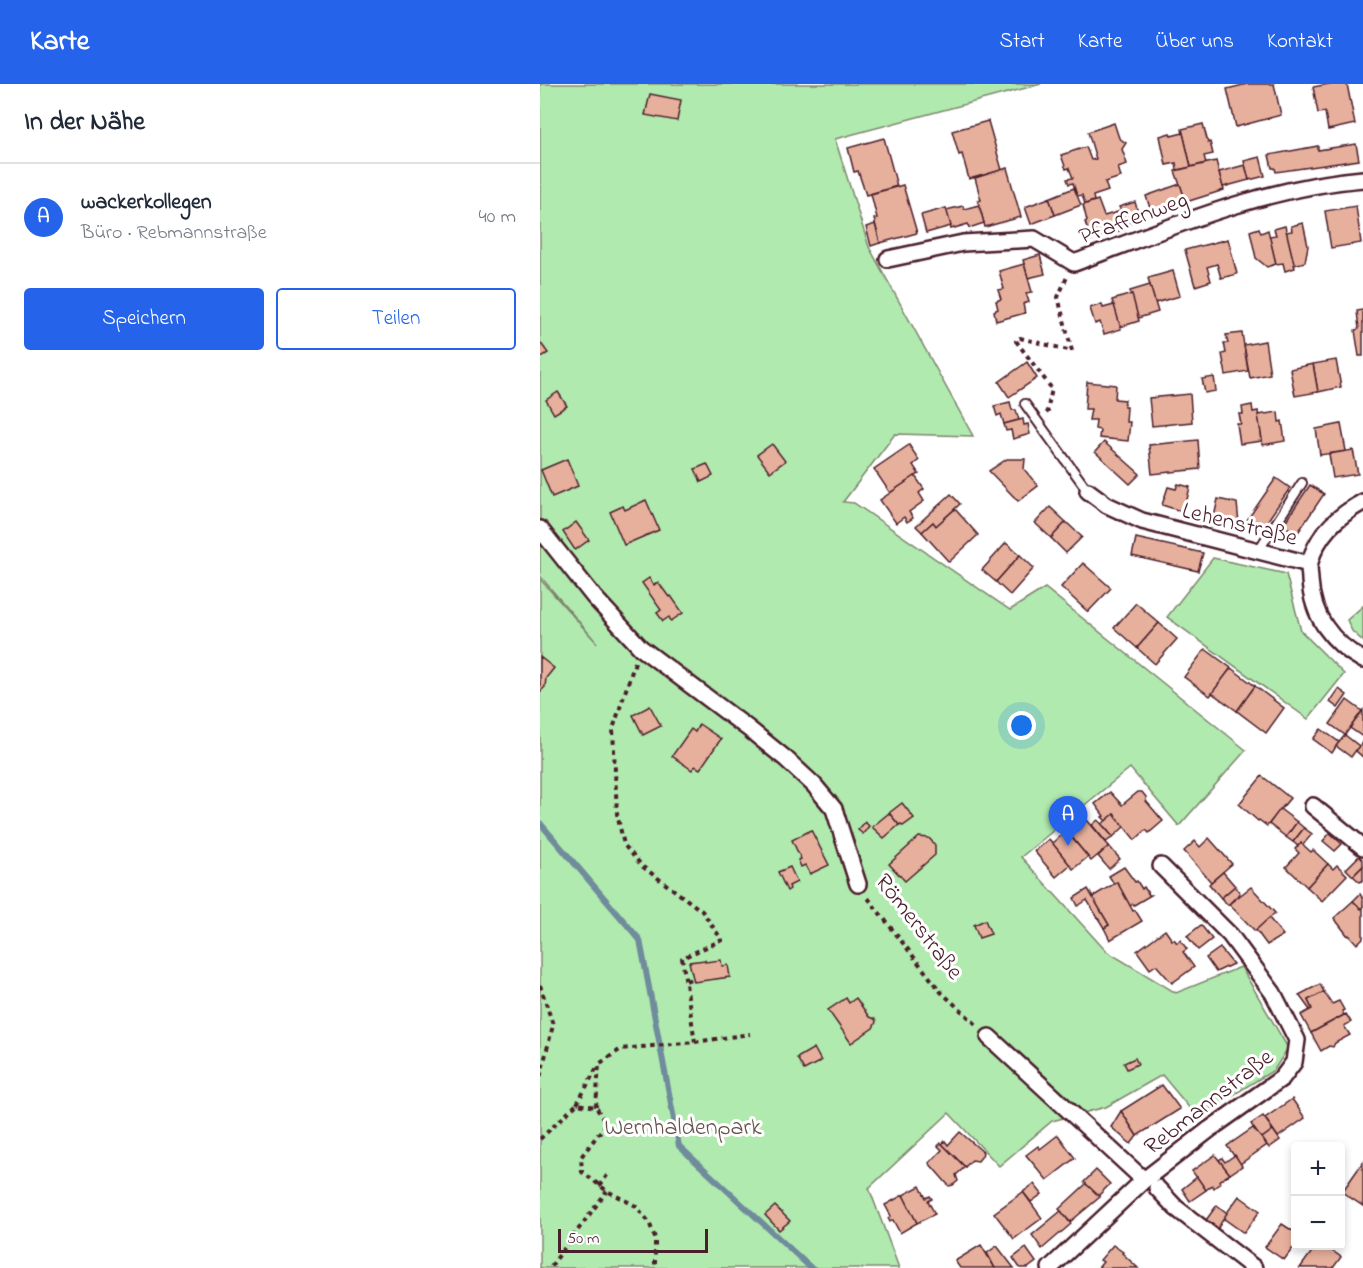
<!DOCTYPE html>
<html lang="de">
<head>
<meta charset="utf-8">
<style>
  :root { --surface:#fff; --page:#f6f6f7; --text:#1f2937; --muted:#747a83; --line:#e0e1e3; --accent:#2563eb }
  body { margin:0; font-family:"Indie Flower",sans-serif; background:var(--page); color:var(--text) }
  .controls { position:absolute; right:18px; bottom:18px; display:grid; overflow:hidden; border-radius:6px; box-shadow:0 3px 9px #0003 }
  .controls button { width:54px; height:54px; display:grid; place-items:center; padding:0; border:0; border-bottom:2px solid var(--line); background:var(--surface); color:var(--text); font:30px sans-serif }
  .scale { position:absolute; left:18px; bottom:15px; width:150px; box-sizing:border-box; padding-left:6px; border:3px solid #4a1f2b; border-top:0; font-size:16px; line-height:21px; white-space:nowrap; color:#4a1f2b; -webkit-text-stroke:4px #fff; paint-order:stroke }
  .you { position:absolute; left:482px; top:642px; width:21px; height:21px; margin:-15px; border:4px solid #fff; border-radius:50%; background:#1a73e8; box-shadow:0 0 0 9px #1a73e833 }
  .badge { display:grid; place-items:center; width:39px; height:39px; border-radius:50%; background:var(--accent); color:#fff; font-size:20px; font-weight:700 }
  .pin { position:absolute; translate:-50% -50px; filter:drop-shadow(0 2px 3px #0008) }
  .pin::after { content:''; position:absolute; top:32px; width:21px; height:18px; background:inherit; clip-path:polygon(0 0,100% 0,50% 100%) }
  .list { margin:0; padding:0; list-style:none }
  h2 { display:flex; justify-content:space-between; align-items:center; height:78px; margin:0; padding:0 24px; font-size:26px }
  h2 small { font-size:20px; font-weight:400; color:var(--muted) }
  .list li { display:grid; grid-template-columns:39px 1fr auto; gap:18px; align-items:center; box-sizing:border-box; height:108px; padding:0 24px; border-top:2px solid var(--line) }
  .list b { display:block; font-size:22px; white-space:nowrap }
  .list p { margin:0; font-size:20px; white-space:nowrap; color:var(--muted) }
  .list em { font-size:20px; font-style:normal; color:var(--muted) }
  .actions { display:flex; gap:12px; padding:18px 24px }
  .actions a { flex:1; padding:14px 0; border:2px solid var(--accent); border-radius:6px; text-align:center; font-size:21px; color:var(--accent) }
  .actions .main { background:var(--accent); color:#fff }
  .map { position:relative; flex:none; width:823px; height:1184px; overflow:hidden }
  header { display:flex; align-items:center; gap:36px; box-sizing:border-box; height:84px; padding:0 30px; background:var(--accent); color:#fff }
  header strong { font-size:28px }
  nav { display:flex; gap:33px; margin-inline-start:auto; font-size:21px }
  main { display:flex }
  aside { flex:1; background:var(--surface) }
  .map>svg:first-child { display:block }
  .green { fill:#b0eaaf; stroke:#7d846d; stroke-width:1.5 }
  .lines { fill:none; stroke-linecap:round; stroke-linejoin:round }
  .stream { stroke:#6f8c9c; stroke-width:6 }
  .building { fill:#e7b09d; stroke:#4a1f2b; stroke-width:1.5 }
  .service-casing { stroke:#4a1f2b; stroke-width:12 }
  .minor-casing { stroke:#4a1f2b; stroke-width:20 }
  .path { stroke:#4a1f2b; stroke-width:4; stroke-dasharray:4.5 4.5; stroke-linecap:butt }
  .service { stroke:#fff; stroke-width:8 }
  .minor { stroke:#fff; stroke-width:15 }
  .labels { text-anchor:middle; stroke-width:6; stroke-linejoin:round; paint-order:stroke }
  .street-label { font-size:24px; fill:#4a1f2b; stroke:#fff }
  .park-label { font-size:24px; fill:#64524c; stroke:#fff }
</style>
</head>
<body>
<header>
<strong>Karte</strong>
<nav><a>Start</a><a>Karte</a><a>Über uns</a><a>Kontakt</a></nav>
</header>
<main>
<aside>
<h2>In der Nähe<small></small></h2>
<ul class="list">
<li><span class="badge">A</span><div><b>wackerkollegen</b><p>Büro · Rebmannstraße</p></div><em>40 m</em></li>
</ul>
<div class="actions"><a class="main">Speichern</a><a>Teilen</a></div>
</aside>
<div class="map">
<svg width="823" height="1184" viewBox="0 0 823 1184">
  <rect width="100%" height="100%" fill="#fff"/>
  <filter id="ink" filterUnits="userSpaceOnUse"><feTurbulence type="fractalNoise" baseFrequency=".0167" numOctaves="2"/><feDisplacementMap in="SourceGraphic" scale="12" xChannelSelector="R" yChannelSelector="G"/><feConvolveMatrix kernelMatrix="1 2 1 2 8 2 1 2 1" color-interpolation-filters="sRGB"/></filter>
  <g filter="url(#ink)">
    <!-- green -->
    <g class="green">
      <polygon points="0,0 501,0 295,55 329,163 433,352 355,350 303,418 314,419 470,526 505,504 706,666 639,742 590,684 481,773 566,867 636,909 701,883 748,964 734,986 657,1033 622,991 566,1023 512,1037 459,1082 409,1029 329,1104 359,1184 0,1184 0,495 57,559 0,492"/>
      <polygon points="673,474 746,490 761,547 804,590 768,635 627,533"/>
      <polygon points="823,522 823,557 812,547 807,536"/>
    </g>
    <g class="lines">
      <!-- stream -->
      <polyline class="stream" points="0,739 100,856 139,1062 271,1184"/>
    </g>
    <!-- building -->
    <g class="building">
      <polygon points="707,0 734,0 741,31 696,43 687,5"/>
      <polygon points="789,0 807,0 815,40 788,46 785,28 778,29 773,3"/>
      <polygon points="110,10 141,16 137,37 105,31"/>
      <polygon points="448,37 462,86 429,95 422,70 419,71 412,47"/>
      <polygon points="574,39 579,54 586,59 582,65 587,80 578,83 581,93 565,98 568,107 553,112 554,117 545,120 542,111 537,112 533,99 529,100 527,95 533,94 529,84 526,85 521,71 546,63 551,76 556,75 548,48"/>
      <polygon points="663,40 668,59 670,58 673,70 664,72 666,79 651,83 642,45"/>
      <polygon points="630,49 631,52 643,49 651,83 637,86 636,79 626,81 620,52"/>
      <polygon points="344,54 357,102 326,111 318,87 314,88 308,64"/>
      <polygon points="816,60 819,76 736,88 735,84 732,84 729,71 778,62 778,66"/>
      <polygon points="720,73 725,92 709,96 704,77"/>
      <polygon points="676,77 684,106 646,118 635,87"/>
      <polygon points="705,81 709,96 683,103 679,88"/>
      <polygon points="467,84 481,133 445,143 438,117 441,116 435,94"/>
      <polygon points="640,100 646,118 612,130 606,112"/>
      <polygon points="363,101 377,149 340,159 334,135 337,134 331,110"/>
      <polygon points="534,104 541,121 515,131 509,114"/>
      <polygon points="509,114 515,131 491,140 485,123"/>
      <polygon points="558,116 564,132 581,127 579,123 595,118 600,135 584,141 585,145 551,156 545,138 547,137 543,121"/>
      <polygon points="439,121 444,139 429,144 428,140 411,145 406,126 423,122 424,125"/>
      <polygon points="816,122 821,159 791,164 785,127"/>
      <polygon points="406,124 411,142 386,149 381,131"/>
      <polygon points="763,139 768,162 765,178 754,181 746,148 752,147 751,142"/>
      <polygon points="335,140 340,159 331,162 326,143"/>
      <polygon points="745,142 755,184 745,187 743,179 736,180 729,152 736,151 734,145"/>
      <polygon points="719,144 721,149 728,146 736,180 727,183 716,174 710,147"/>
      <polygon points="688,155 697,190 681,194 677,180 667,183 671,197 655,202 645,166"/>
      <polygon points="500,171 505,190 488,194 483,176"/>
      <polygon points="484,180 492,208 486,209 489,218 483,220 485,229 456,237 454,227 458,225 456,217 461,215 458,206 464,205 459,187"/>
      <polygon points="633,187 640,212 615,219 608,194"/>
      <polygon points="610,201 618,228 598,234 590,207"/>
      <polygon points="592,210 599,237 580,243 572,216"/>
      <polygon points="562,220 563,224 574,221 581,245 564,250 560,238 555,240 550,224"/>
      <polygon points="823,226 823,272 819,272 815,246 819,245 817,227"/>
      <polygon points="702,249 708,287 686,291 682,270 686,269 684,259 688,259 686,251"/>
      <polygon points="725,257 730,290 710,294 704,261"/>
      <polygon points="0,258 8,269 0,274"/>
      <polygon points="796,276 801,303 778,308 773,280"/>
      <polygon points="487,278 497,294 469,313 459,298"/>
      <polygon points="773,280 778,308 755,312 750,285"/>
      <polygon points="674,293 676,307 665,309 662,295"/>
      <polygon points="547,298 576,301 575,315 585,316 584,323 587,323 586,338 590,338 588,357 559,354 560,346 555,345 556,336 549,336 551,325 545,325"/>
      <polygon points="18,308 27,322 14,330 6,316"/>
      <polygon points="650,310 652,338 612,342 609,314"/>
      <polygon points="470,318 472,326 476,326 479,336 464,340 461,330 457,332 454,322"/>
      <polygon points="712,321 713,328 718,327 722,357 700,360 697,340 701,340 699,330 703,330 702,323"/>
      <polygon points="738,328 739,338 742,337 745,357 723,361 718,331"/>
      <polygon points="483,335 484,341 488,340 490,350 473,355 471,346 466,347 464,340"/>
      <polygon points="801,340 806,367 780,371 776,345"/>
      <polygon points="658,356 660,385 612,390 609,361"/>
      <polygon points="564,358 600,390 590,400 555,368"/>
      <polygon points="232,360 245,377 230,388 217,371"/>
      <polygon points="369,361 379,376 373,381 379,390 350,409 334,385"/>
      <polygon points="813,366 818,390 793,394 789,370"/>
      <polygon points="27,375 38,402 12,413 1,386"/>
      <polygon points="467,375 485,375 484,385 498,402 478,417 449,387"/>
      <polygon points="167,380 173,392 161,398 155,385"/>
      <polygon points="375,392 384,405 379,409 384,417 369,428 373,434 367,438 364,433 356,439 340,416"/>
      <polygon points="736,394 750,404 719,449 705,439"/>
      <polygon points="638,400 650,403 644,428 622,421 628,403 636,405"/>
      <polygon points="770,401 784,410 757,450 743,441"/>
      <polygon points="411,410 420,420 396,442 393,438 382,448 376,442"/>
      <polygon points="678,415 697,419 699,440 674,433"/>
      <polygon points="106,416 119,446 84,461 70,428 83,422 85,426"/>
      <polygon points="510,423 526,438 511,454 495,439"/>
      <polygon points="415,425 438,451 409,478 382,448 393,438 396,442"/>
      <polygon points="36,438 49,456 35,466 23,448"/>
      <polygon points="526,438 542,453 526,469 511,454"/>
      <polygon points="596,454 663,469 658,487 592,472"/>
      <polygon points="466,459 480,471 456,498 442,486"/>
      <polygon points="480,471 494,484 470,511 456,498"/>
      <polygon points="543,479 571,504 548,528 521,503"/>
      <polygon points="109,494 114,501 118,498 129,513 131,512 143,529 131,537 129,533 123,537 117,529 121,526 102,499"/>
      <polygon points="596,519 619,539 597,564 574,544"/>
      <polygon points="619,539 637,555 615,580 597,564"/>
      <polygon points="665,565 691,584 670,612 644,593"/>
      <polygon points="0,573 14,584 6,594 5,603 0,608"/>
      <polygon points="691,584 715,602 697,627 672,609"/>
      <polygon points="715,602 744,624 726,649 697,627"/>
      <polygon points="799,605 807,611 798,624 790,618"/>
      <polygon points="807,616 822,627 805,651 790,640"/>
      <polygon points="110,622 121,642 103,651 93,631"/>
      <polygon points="823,626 823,653 810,644"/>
      <polygon points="159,640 181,655 160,685 155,682 152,686 132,672 151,645 155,648"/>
      <polygon points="781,645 799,658 792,669 773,655"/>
      <polygon points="805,651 819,662 811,673 796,662"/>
      <polygon points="823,657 823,673 816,667"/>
      <polygon points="722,692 750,714 727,742 719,736 718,737 699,720"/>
      <polygon points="570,708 582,721 598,708 602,708 606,713 606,717 623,737 609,749 606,746 595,756 574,730 566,737 562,733 564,732 555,720"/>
      <polygon points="362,719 374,734 363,742 361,740 359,741 349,729"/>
      <polygon points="740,725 757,738 746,753 729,740"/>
      <polygon points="349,729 359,741 344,754 332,743"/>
      <polygon points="574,730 584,743 573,753 562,740"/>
      <polygon points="547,736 569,762 551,777 530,751"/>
      <polygon points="558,736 573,753 566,758 552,741"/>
      <polygon points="325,738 329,742 323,750 318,746"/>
      <polygon points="757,738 764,744 753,758 746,753"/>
      <polygon points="764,744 772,750 763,761 761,759 758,762 753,758"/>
      <polygon points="271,746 289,781 270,790 265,781 261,783 258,776 261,775 252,756"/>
      <polygon points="526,747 548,773 533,785 512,759"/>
      <polygon points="790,749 802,760 795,767 783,757"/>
      <polygon points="379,753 389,754 395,761 395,771 365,797 349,780"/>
      <polygon points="669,754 692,780 671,798 644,767 655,757 660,763"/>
      <polygon points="509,755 530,781 516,793 494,767"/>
      <polygon points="761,759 771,768 773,766 788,780 767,803 746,783 759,769 755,765"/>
      <polygon points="569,762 580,775 569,785 558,772"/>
      <polygon points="819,772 823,776 823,782 813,792 806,785"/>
      <polygon points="788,780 793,785 797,781 807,791 782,817 767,803"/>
      <polygon points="823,782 823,796 820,798 813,792"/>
      <polygon points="250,783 257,798 249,802 250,805 247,807 238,788"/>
      <polygon points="584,783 595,798 597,797 602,805 604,803 609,811 611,811 594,821 593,820 590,822 577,798 574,800 569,792"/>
      <polygon points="683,788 695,802 681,814 669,800"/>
      <polygon points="577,798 593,827 595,826 602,837 570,856 564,844 569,841 552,813"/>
      <polygon points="695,802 700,809 688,821 681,814"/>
      <polygon points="711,803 735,829 715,847 689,820"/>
      <polygon points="548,805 569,841 564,844 547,816 538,822 534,814"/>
      <polygon points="820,810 823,815 823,823 821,825 813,817"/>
      <polygon points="813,817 821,825 823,823 823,854 817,860 809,851 808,852 794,834"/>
      <polygon points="729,834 743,851 727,861 716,846"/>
      <polygon points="445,836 451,850 439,854 434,841"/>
      <polygon points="661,841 672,855 658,866 647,852"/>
      <polygon points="625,846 632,856 634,855 637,859 640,856 647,865 643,868 654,883 632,899 616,881 610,885 597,867"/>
      <polygon points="680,864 693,880 676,888 666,874"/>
      <polygon points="165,876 165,878 181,876 182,882 188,881 190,893 154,898 149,878"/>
      <polygon points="780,900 784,908 768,916 772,925 770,926 759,911"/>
      <polygon points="784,908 792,920 799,917 804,926 802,927 804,931 771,949 761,931 772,925 768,916"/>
      <polygon points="306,914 309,919 316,914 329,933 335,935 336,938 333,944 311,959 288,926"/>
      <polygon points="806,930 811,938 804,942 810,951 795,959 793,963 789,962 781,967 771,949"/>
      <polygon points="274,964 281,977 264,986 257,974"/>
      <polygon points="595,974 598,980 587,985 584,979"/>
      <polygon points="622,1001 640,1025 597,1052 581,1027"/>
      <polygon points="752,1015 765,1034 738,1053 725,1034"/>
      <polygon points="581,1027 597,1052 591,1060 571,1043"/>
      <polygon points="723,1032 733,1046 721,1055 711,1040"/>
      <polygon points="713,1044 727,1061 700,1080 687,1062"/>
      <polygon points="733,1046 740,1056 729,1064 722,1054"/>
      <polygon points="420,1048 443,1068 442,1072 438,1077 432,1076 425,1083 402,1060 405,1057 408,1061"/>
      <polygon points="518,1051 535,1074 507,1096 486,1071 498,1062 500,1065"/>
      <polygon points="401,1059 425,1083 416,1091 418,1097 413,1101 409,1102 389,1079 402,1066 398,1062"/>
      <polygon points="675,1071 690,1090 679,1097 680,1099 674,1104 672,1101 666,1106 652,1087"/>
      <polygon points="695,1071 702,1082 690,1090 679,1076 682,1074 685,1078"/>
      <polygon points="823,1078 823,1122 802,1108"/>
      <polygon points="556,1086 570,1100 558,1112 544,1098"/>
      <polygon points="657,1093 666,1106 650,1117 642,1105"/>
      <polygon points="494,1100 502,1110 491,1118 483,1108"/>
      <polygon points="546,1100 560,1113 530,1138 519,1125"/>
      <polygon points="380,1102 386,1114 390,1112 392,1115 388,1117 395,1130 377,1139 363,1111"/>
      <polygon points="483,1108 502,1134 474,1155 454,1129"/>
      <polygon points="363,1111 377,1139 360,1149 353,1136 350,1138 348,1134 351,1132 345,1121"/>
      <polygon points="699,1112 720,1127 704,1149 683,1134"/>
      <polygon points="677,1121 687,1129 678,1144 666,1136"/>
      <polygon points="235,1122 250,1137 239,1146 225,1131"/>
      <polygon points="521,1127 531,1140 502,1165 492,1151"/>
      <polygon points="742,1140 756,1149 756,1160 744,1176 725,1163"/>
      <polygon points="441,1161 455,1184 420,1184 415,1177"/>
      <polygon points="573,1161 583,1168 582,1169 598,1184 558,1184 563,1178 560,1176"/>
      <polygon points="457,1162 474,1184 455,1184 447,1169"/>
      <polygon points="776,1162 785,1162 801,1173 793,1184 760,1184"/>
      <polygon points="486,1164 496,1178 488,1184 480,1184 473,1174"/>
    </g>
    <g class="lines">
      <!-- service casing -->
      <g class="service-casing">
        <g id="service">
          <polyline points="485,320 548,407"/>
          <polyline points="718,467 762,399"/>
        </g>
      </g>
      <!-- minor casing -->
      <g class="minor-casing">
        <g id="minor">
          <path d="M348 175 423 159 494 155 534 179C626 145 724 103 823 95"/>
          <polyline points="548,407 567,421 602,437 769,480"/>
          <path d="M823 418C799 431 777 451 770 478 768 483 770 490 770 496 772 532 792 559 823 576"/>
          <polyline points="0,445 54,513 101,564 209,645 246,675 274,701 294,725 318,800"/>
          <polyline points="773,722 823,763"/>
          <polyline points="449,953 604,1096"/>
          <polyline points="617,1104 636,1124 714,1184"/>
          <polyline points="510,1184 604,1096 670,1045 742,994 754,978 757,956 733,909 690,851 621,782"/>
        </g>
      </g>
      <!-- path -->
      <g class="path">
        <polyline points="509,329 507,327 512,305 476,257 480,254 532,267 518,213 527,193"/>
        <polyline points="95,578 73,645 77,730 84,761 103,783 162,827 182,856 142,874 155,958"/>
        <polyline points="328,814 401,908 438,942"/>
        <polyline points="146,897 153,894"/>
        <polyline points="0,901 13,941 0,994"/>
        <polyline points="37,1020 57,983"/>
        <polyline points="56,1023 59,980 81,965 155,958 210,950"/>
        <polyline points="0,1055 37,1020 56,1023 66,1040 41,1073 42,1088 67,1107 96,1122 109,1138 115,1154 115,1184"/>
        <polyline points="59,1102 69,1089"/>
        <polyline points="11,1182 67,1107"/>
      </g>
      <!-- service -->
      <use href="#service" class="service"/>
      <!-- minor -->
      <use href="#minor" class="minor"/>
    </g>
  </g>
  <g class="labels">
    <!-- street labels -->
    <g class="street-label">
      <text transform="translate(593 133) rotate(-20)" y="8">Pfaffenweg</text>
      <text transform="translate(700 439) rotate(14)" y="8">Lehenstraße</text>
      <text transform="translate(380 842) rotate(52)" y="8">Römerstraße</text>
      <text transform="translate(668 1017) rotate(-38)" y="8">Rebmannstraße</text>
    </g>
    <!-- park labels -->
    <g class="park-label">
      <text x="143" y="1050">Wernhaldenpark</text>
    </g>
  </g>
</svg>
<div class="controls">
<button>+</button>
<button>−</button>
</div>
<div class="scale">50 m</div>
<div class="you"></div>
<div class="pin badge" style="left:528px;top:762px">A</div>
</div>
</main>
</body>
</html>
